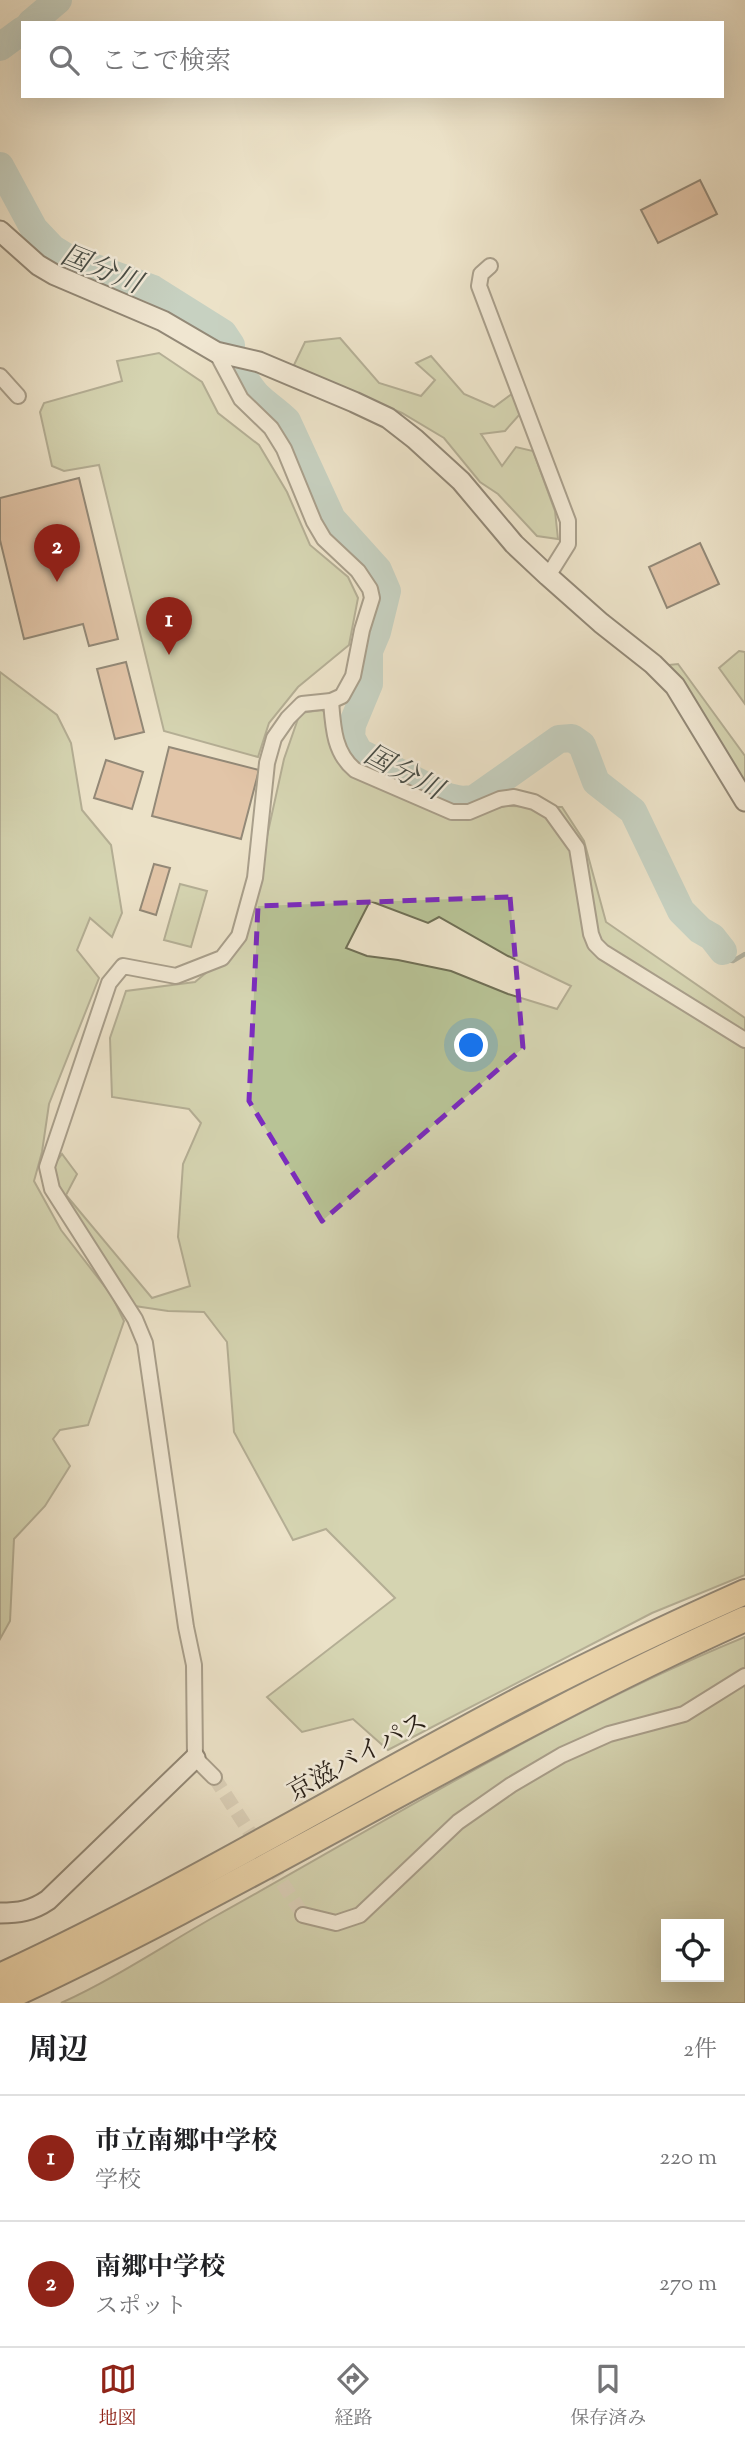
<!DOCTYPE html>
<html lang="ja">
<head>
<meta charset="utf-8">
<style>
  :root { --surface:#fff; --page:#f2f2f2; --text:#202124; --muted:#757577; --line:#e0e0e0; --accent:#8f2418 }
  body { margin:0; font-family:"Sorts Mill Goudy","Noto Serif JP",serif; background:var(--page); color:var(--text) }
  .controls { position:absolute; right:21px; bottom:21px; display:grid; overflow:hidden; border-radius:0px; box-shadow:0 7px 28px #0002 }
  .controls button { width:63px; height:63px; display:grid; place-items:center; padding:0; border:0; border-bottom:2px solid var(--line); background:var(--surface); color:var(--text); font:35px sans-serif }
  .you { position:absolute; left:472px; top:1046px; width:24px; height:24px; margin:-18px; border:5px solid #fff; border-radius:50%; background:#1a73e8; box-shadow:0 0 0 10px #1a73e833 }
  .badge { display:grid; place-items:center; width:46px; height:46px; border-radius:50%; background:var(--accent); color:#fff; font-size:23px; font-weight:700 }
  .pin { position:absolute; translate:-50% -58px; filter:drop-shadow(0 2px 4px #0008) }
  .pin::after { content:''; position:absolute; top:37px; width:24px; height:21px; background:inherit; clip-path:polygon(0 0,100% 0,50% 100%) }
  .list { margin:0; padding:0; list-style:none }
  h2 { display:flex; justify-content:space-between; align-items:center; height:91px; margin:0; padding:0 28px; font-size:30px }
  h2 small { font-size:23px; font-weight:400; color:var(--muted) }
  .list li { display:grid; grid-template-columns:46px 1fr auto; gap:21px; align-items:center; box-sizing:border-box; height:126px; padding:0 28px; border-top:2px solid var(--line) }
  .list b { display:block; font-size:26px; white-space:nowrap }
  .list p { margin:0; font-size:23px; white-space:nowrap; color:var(--muted) }
  .list em { font-size:23px; font-style:normal; color:var(--muted) }
  .icon { flex:none; width:38px; height:38px; fill:none; stroke:currentColor; stroke-width:2; stroke-linecap:round; stroke-linejoin:round }
  .map { position:relative; flex:none; width:745px; height:2003px; overflow:hidden }
  .search { position:absolute; background:var(--surface); box-shadow:0 7px 28px #0002; left:21px; right:21px; top:21px; height:77px; display:flex; align-items:center; gap:18px; box-sizing:border-box; padding:0 24px; border-radius:0px; color:var(--muted); font-size:26px }
  .sheet { height:343px; background:var(--surface) }
  nav { display:flex; justify-content:space-around; align-items:center; box-sizing:border-box; height:98px; border-top:2px solid var(--line); background:var(--surface); font-size:19px; color:var(--muted) }
  nav a { display:grid; justify-items:center; gap:4px }
  nav .on { color:var(--accent) }
  .map>svg:first-child { display:block }
  .green { fill:#b8c396; stroke:#707056; stroke-width:2; fill-rule:evenodd }
  .lines { fill:none; stroke-linecap:round; stroke-linejoin:round }
  .stream { stroke:#6b7d78; stroke-width:4.5 }
  .river { stroke:#99bdb9; stroke-width:28 }
  .building { fill:#d4a382; stroke:#271e16; stroke-width:2 }
  .street-tunnel { stroke:#c5bba4; stroke-width:14; stroke-dasharray:14 7; stroke-linecap:butt }
  .street-casing { stroke:#584f42; stroke-width:18 }
  .secondary-casing { stroke:#271e16; stroke-width:23 }
  .highway-casing { stroke:#271e16; stroke-width:28 }
  .street { stroke:#f3ecdb; stroke-width:14 }
  .secondary { stroke:#f3ecdb; stroke-width:19 }
  .highway { stroke:#e6c184; stroke-width:24 }
  .marked { fill:none; stroke:#7b2cbf; stroke-width:5; stroke-dasharray:14 9; stroke-linejoin:round }
  .labels { text-anchor:middle; stroke-width:5; stroke-linejoin:round; paint-order:stroke }
  .street-label { font-size:26px; fill:#271e16; stroke:#f3ecdb }
  .water-label { font-size:28px; font-style:italic; fill:#494e47; stroke:#f3ecdb }
</style>
</head>
<body>
<div class="map">
<svg width="745" height="2003" viewBox="0 0 745 2003">
  <rect width="100%" height="100%" fill="#ece2c8"/>
  <filter id="stains"><feTurbulence type="fractalNoise" baseFrequency=".00286" numOctaves="4"/><feColorMatrix values="0 0 0 0 .2 0 0 0 0 .09 0 0 0 0 .02 0 0 0 .5 -.17"/></filter>
  <radialGradient id="worn" r=".72"><stop offset=".6" stop-color="#630" stop-opacity="0"/><stop offset="1" stop-color="#630" stop-opacity=".3"/></radialGradient>
  <!-- green -->
  <g class="green">
    <polygon points="340,338 379,383 421,396 435,380 416,363 431,356 464,394 494,407 513,393 520,414 505,431 481,434 502,466 516,447 533,451 555,511 558,539 537,536 498,494 480,482 444,438 402,413 293,367 305,342"/>
    <polygon points="159,353 202,382 218,413 259,445 287,492 310,545 348,577 358,598 349,645 298,687 269,723 258,757 164,731 99,465 64,471 52,466 40,412 44,403 122,381 117,361"/>
    <polygon points="739,651 745,652 745,704 719,668"/>
    <polygon points="678,664 745,756 745,786 668,665"/>
    <polygon points="0,672 57,715 71,743 82,810 111,845 122,913 112,937 90,918 77,950 99,978 49,1104 42,1152 34,1181 61,1230 112,1296 124,1321 88,1425 60,1430 53,1439 70,1466 45,1506 14,1539 10,1621 0,1639"/>
    <path d="M322 710 329 716 357 774 460 819 505 806 562 807 584 841 606 922 745 1018V1575L652 1613 388 1750 353 1719 302 1732 267 1697 395 1598 326 1529 293 1540 234 1432 227 1342 204 1312 168 1311 135 1306 56 1188 54 1165 62 1154 77 1174 66 1195 152 1298 190 1286 178 1237 183 1164 201 1123 189 1109 112 1097 110 1038 126 991 195 982 244 941 284 759 300 713ZM370 901 428 923 439 917 508 956 571 986 557 1009 508 994 451 971 398 960 367 956 346 948Z"/>
    <polygon points="180,884 207,891 191,947 164,940"/>
    <path d="M745 1637V2003H61C114 1979 163 1946 214 1917 389 1820 559 1713 745 1637ZM666 1924H719V1977H666Z"/>
  </g>
  <g class="lines">
    <!-- stream -->
    <polyline class="stream" points="723,951 726,960 733,961 745,954"/>
    <!-- river -->
    <g class="river">
      <polyline points="31,23 58,0"/>
      <polyline points="0,47 23,30"/>
      <polyline points="0,166 34,229 52,248 68,258 153,289 223,333 231,345"/>
      <path d="M238 367C245 379 251 391 261 399 270 407 279 413 287 421L332 519 378 570 387 591 377 632 369 651V684L352 725 351 737 359 752 448 797 461 800 474 799 559 739 572 738 582 745 596 782 633 811 681 911 700 930 712 937 723 951"/>
    </g>
  </g>
  <!-- building -->
  <g class="building">
    <polygon points="700,180 717,214 658,243 641,210"/>
    <polygon points="79,478 118,639 89,646 83,624 24,639 0,540 0,498"/>
    <polygon points="700,543 719,584 667,608 649,567"/>
    <polygon points="126,662 144,732 115,739 97,669"/>
    <polygon points="169,747 259,770 241,839 152,816"/>
    <polygon points="106,760 143,772 132,809 94,798"/>
    <polygon points="154,864 170,868 156,915 140,910"/>
  </g>
  <g class="lines">
    <!-- street-tunnel -->
    <polyline class="street-tunnel" points="214,1777 303,1915"/>
    <!-- street casing -->
    <g class="street-casing">
      <g id="street">
        <polyline points="490,266 481,274 479,286 568,521 568,544 548,576"/>
        <polyline points="0,376 18,396"/>
        <path d="M331 701C333 727 334 753 355 770L452 812H469L500 799 514 797 534 802 551 812 577 848 591 934 595 944 603 952 745 1040"/>
        <polyline points="214,1777 195,1758 194,1665 186,1627 145,1343 135,1319 52,1189 47,1167 109,983 123,966 176,976 222,958 239,936 255,878 267,763 274,738 288,718 302,704 331,701 342,696 353,676 362,630 372,598 370,589 358,571 324,539 314,522 284,449 271,428 241,399 216,352"/>
        <polyline points="303,1915 336,1923 360,1915 458,1822 511,1785 562,1755 609,1734 684,1714 745,1676"/>
      </g>
    </g>
    <!-- secondary casing -->
    <g class="secondary-casing">
      <g id="secondary">
        <polyline points="0,231 38,265 55,275 163,321 216,352 259,362 354,402 388,418 415,439 461,481 514,544 548,576 601,623 653,664 675,686 745,801"/>
        <path d="M0 1913C19 1913 32 1911 48 1900L195 1758"/>
      </g>
    </g>
    <!-- highway casing -->
    <g class="highway-casing">
      <g id="highway">
        <path d="M0 1976C180 1893 349 1789 525 1697 597 1660 671 1625 745 1592"/>
        <path d="M0 2001C254 1884 490 1733 745 1619"/>
      </g>
    </g>
    <!-- street -->
    <use href="#street" class="street"/>
    <!-- secondary -->
    <use href="#secondary" class="secondary"/>
    <!-- highway -->
    <use href="#highway" class="highway"/>
  </g>
  <!-- marked area -->
  <path d="M0 0H745V2003H0ZM510 897 523 1048 322 1221 249 1101 258 906Z" fill="#ece2c8" fill-opacity=".55" fill-rule="evenodd"/>
  <path class="marked" d="M510 897 523 1048 322 1221 249 1101 258 906Z"/>
  <g class="labels">
    <!-- street labels -->
    <g class="street-label">
      <text transform="translate(357 1756) rotate(-29)" y="9">京滋バイパス</text>
    </g>
    <!-- water labels -->
    <g class="water-label">
      <text transform="translate(102 268) rotate(22)" y="10">国分川</text>
      <text transform="translate(404 771) rotate(28)" y="10">国分川</text>
    </g>
  </g>
  <rect width="100%" height="100%" filter="url(#stains)"/>
  <rect width="100%" height="100%" fill="url(#worn)"/>
</svg>
<div class="controls">
<button><svg class="icon" aria-label="locate" viewBox="0 0 24 24"><circle cx="12" cy="12" r="6"/><path d="M12 2v4M12 18v4M2 12h4M18 12h4"/></svg></button>
</div>
<div class="you"></div>
<div class="pin badge" style="left:169px;top:655px">1</div>
<div class="pin badge" style="left:57px;top:582px">2</div>
<div class="search"><svg class="icon" aria-label="search" viewBox="0 0 24 24"><circle cx="10" cy="10" r="6"/><path d="M15 15l6 6"/></svg>ここで検索</div>
</div>
<section class="sheet">
<h2>周辺<small>2件</small></h2>
<ul class="list">
<li><span class="badge">1</span><div><b>市立南郷中学校</b><p>学校</p></div><em>220 m</em></li>
<li><span class="badge">2</span><div><b>南郷中学校</b><p>スポット</p></div><em>270 m</em></li>
</ul>
</section>
<nav>
<a class="on"><svg class="icon" aria-label="map" viewBox="0 0 24 24"><path d="M3 6l6-2 6 2 6-2v14l-6 2-6-2-6 2zM9 4v14M15 6v14"/></svg>地図</a>
<a><svg class="icon" aria-label="directions" viewBox="0 0 24 24"><path d="M12 3l9 9-9 9-9-9zM9 14v-3h6M13 9l2 2-2 2"/></svg>経路</a>
<a><svg class="icon" aria-label="saved" viewBox="0 0 24 24"><path d="M7 4h10v16l-5-4-5 4z"/></svg>保存済み</a>
</nav>
</body>
</html>
